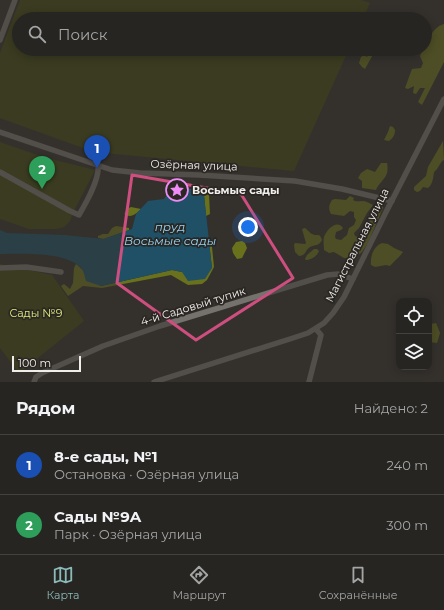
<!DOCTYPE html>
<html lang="ru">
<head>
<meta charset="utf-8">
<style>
  :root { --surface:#272522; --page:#2f2d2a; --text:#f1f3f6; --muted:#a4a5a5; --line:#434240; --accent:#8bbbb9 }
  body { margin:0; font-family:Montserrat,sans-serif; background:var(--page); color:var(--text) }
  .controls { position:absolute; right:12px; bottom:12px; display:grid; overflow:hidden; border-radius:8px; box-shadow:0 2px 10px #0003 }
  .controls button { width:36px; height:36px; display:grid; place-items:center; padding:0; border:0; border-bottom:1px solid var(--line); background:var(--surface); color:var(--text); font:20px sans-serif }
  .scale { position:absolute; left:12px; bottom:10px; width:69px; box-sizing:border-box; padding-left:4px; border:2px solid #f0eeeb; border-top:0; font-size:11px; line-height:14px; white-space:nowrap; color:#f0eeeb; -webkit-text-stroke:3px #2a2723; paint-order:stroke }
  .you { position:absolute; left:248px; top:227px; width:14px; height:14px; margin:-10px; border:3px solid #fff; border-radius:50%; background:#1a73e8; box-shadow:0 0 0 6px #1a73e833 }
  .badge { display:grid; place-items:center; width:26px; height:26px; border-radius:50%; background:var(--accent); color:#fff; font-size:13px; font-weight:700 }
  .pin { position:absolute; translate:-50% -33px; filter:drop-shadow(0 1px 2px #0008) }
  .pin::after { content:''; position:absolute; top:21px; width:14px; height:12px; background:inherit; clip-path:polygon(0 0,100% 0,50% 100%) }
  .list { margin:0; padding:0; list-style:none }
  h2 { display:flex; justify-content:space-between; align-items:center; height:52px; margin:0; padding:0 16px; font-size:17px }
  h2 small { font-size:13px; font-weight:400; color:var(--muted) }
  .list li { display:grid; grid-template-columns:26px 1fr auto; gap:12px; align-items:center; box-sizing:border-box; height:60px; padding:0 16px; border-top:1px solid var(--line) }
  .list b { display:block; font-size:15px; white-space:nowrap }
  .list p { margin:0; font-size:13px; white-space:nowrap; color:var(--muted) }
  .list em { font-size:13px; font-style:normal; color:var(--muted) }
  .icon { flex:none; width:22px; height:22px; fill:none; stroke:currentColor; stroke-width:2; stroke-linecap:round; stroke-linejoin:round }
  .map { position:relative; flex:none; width:444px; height:382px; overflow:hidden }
  .search { position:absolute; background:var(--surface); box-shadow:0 2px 10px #0003; left:12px; right:12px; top:12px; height:44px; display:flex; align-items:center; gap:10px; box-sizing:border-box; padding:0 14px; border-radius:22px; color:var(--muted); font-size:15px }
  .sheet { height:172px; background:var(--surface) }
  nav { display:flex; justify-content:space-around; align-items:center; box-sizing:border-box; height:56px; border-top:1px solid var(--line); background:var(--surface); font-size:11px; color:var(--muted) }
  nav a { display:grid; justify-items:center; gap:2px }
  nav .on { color:var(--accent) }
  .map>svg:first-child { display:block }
  .green { fill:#424711 }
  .forest { fill:#6a711c }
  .water { fill:#1f5066 }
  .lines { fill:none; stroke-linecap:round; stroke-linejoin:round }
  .minor { stroke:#75716d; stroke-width:5.5 }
  .marked { fill:none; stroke:#ce4e7f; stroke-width:3; stroke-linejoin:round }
  .labels { text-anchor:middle; stroke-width:3.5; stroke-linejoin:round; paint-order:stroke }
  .street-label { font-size:11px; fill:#f0eeeb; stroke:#2a2723 }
  .poi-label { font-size:11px; font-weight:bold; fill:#f0eeeb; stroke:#2a2723; text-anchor:start }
  .park-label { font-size:11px; fill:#deeb7c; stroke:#2a2723 }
  .water-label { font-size:12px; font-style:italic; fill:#93d5f7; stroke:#2a2723 }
</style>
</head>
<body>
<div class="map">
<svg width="444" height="382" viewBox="0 0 444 382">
  <rect width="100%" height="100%" fill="#34312d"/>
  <!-- green -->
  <g class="green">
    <polygon points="20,0 361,0 370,3 363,19 19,19 19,49 349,49 294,171 94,152 0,118 0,53"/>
    <polygon points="0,142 43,157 95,170 74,211 71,209 69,214 72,215 70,221 64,227 56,229 29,229 0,219"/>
    <polygon points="0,264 52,275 84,321 19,373 0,348"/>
  </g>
  <!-- forest -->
  <g class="forest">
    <path d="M444 24V62L422 105 418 102 425 88H420L416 94 413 93 414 86 408 89 405 88 412 69 421 68 423 63 420 56 423 49H425C425 43 433 30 438 27 440 25 442 25 444 24Z"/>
    <polygon points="372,49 376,49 365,69 362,67 359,63 361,57 364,55 367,57"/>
    <path d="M390 126 393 127 395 130C395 135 393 138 389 141L384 140 388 132Z"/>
    <path d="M443 141 444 160 442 161 437 169 434 172C433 178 433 184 428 188L423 187 420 191 417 192 414 190V187L426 176 428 167Z"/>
    <path d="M381 163H387C390 178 381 179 376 190L362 188V181L358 178 361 173 367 169 375 172Z"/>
    <polygon points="209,194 210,214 206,216 204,195"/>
    <path d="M350 196 354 198 353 200C356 202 358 201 362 201 366 201 369 203 373 205L367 213 359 228 354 233 355 236 358 237C367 233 371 216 375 207 377 203 379 202 383 204V208L368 243 362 252 356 257 350 258H344L334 252 329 253 324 250C324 245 323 241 324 237 327 229 337 219 343 228L341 230 336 232 335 237 336 239 341 240 347 235 349 228 354 225 356 220 354 217V212L350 211 344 216 331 214C328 208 329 205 332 200L335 199 346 200Z"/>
    <path d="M131 207 141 209C137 213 131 219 124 214L127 209Z"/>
    <polygon points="116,226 129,228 129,230 104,239 98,238 98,236 103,234 108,234 112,228"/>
    <path d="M305 228C308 230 310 233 312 234 318 237 319 232 322 240 318 247 315 244 310 247 304 251 307 255 299 256L295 252 294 245 295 243 305 244 306 243 302 229Z"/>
    <polygon points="242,241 245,243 247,248 242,258 237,259 233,253 232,248 236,242"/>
    <polygon points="209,243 212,247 214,267 207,280 202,284 188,285 171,275 102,288 83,286 68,296 61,286 64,284 70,289 73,283 74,268 76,264 101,286 172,270 182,272 212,268"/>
    <path d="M382 243 388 244 394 248 403 252C399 258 394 261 390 266L386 265 375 267 371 265C370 256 374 246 382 243Z"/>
    <path d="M314 249H317L319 251C317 256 311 260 306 260L305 259 307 255Z"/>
    <polygon points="436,323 440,333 437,343 429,342 429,325 431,324"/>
  </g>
  <!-- water -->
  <path class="water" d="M196 188 204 195 212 268 205 279 188 281 182 272 172 270 101 286 86 281C85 278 84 272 82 269 68 251 21 254 0 254V230L7 233 65 235 103 239 132 229 136 214 148 201 164 199 169 192Z"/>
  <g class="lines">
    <!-- minor -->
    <g class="minor">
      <polyline points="0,40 15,0"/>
      <polyline points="0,132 112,170 140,173 199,175 295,181 342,189 392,201"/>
      <path d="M0 172 70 211 79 215C86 203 100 179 98 165"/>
      <polyline points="0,268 26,267 61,272"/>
      <polyline points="34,382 36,377 42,373 103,346 160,326 327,275 338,274 353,279"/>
      <polyline points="154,382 293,338 308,333 324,323 333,313 344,297 385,214 444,99"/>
      <polyline points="309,382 321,335 316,329"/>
    </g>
  </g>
  <!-- marked area -->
  <path d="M0 0H444V382H0ZM132 175 241 194 293 278 196 340 117 283Z" fill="#34312d" fill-opacity=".55" fill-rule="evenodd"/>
  <path class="marked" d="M132 175 241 194 293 278 196 340 117 283Z"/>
  <!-- icons -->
  <defs>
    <g id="sight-ring" transform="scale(1.15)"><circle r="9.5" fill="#2a2723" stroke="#ef8bf7" stroke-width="1.5"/><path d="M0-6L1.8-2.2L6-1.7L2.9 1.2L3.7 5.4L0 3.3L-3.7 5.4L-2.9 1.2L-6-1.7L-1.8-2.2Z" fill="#ef8bf7"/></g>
  </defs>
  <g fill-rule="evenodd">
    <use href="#sight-ring" x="177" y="190"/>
  </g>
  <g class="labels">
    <!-- street labels -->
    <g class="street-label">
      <text transform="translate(194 165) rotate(2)" y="4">Озёрная улица</text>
      <text transform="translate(357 245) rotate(-63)" y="4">Магистральная улица</text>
      <text transform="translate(193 306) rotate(-17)" y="4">4-й Садовый тупик</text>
    </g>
    <!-- poi labels -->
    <g class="poi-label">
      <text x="192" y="194">Восьмые сады</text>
    </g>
    <!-- park labels -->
    <g class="park-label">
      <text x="36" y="317">Сады №9</text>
    </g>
    <!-- water labels -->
    <g class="water-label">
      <text x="170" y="231">пруд<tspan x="170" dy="14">Восьмые сады</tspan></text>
    </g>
  </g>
</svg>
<div class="controls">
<button><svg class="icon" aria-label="locate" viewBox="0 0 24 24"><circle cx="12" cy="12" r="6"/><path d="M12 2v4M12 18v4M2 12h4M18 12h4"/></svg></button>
<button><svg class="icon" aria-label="layers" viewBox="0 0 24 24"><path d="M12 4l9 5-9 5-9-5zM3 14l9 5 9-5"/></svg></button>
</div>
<div class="scale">100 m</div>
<div class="you"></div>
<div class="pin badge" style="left:97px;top:168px;background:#1a4fb4">1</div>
<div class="pin badge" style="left:42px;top:189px;background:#2e9e5b">2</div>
<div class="search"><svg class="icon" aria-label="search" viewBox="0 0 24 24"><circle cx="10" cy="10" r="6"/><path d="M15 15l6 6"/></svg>Поиск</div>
</div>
<section class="sheet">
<h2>Рядом<small>Найдено: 2</small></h2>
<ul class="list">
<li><span class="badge" style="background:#1a4fb4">1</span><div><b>8-е сады, №1</b><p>Остановка · Озёрная улица</p></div><em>240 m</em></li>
<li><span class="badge" style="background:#2e9e5b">2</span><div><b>Сады №9А</b><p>Парк · Озёрная улица</p></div><em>300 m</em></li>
</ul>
</section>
<nav>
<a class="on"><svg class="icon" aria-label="map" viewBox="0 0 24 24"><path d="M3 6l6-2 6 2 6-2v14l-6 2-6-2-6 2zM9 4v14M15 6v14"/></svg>Карта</a>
<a><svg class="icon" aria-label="directions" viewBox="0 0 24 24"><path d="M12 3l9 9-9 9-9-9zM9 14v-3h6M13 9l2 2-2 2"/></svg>Маршрут</a>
<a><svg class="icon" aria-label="saved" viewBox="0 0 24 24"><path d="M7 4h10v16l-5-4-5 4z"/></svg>Сохранённые</a>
</nav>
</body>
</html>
